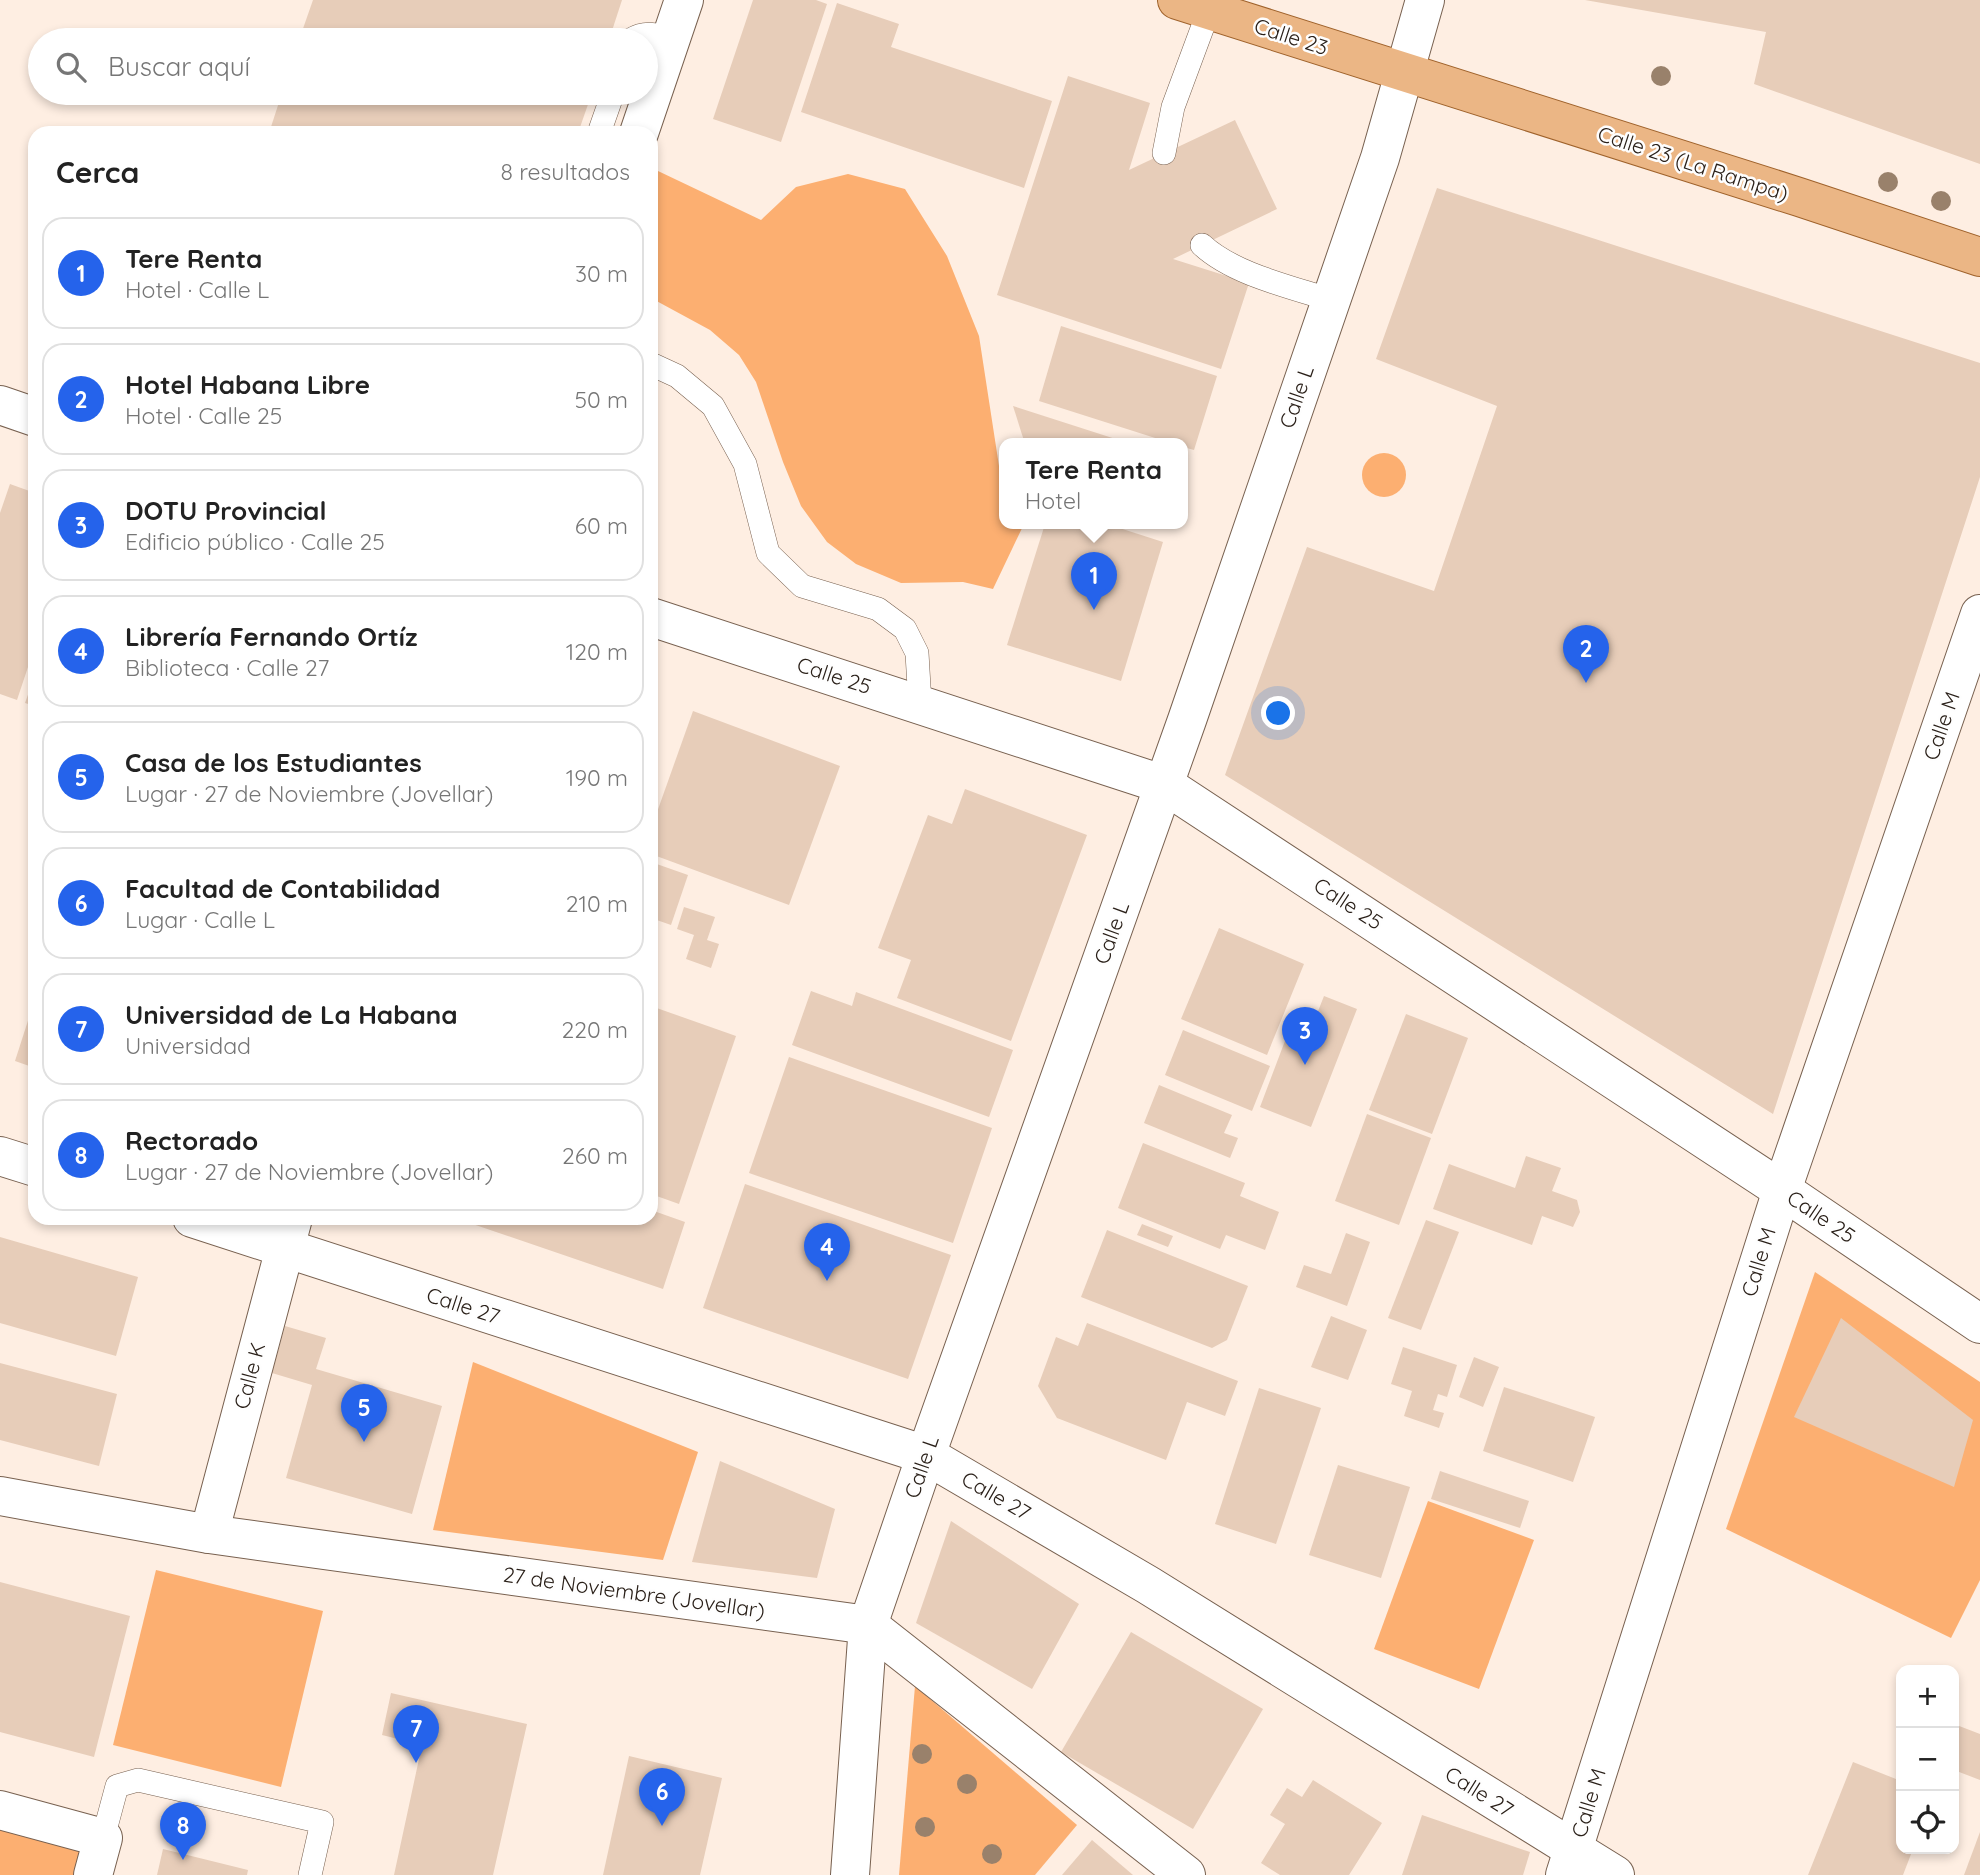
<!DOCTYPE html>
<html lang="es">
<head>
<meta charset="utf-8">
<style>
  :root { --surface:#fff; --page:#f6f6f6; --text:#222; --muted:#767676; --line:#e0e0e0; --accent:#2563eb }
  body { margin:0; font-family:Quicksand,sans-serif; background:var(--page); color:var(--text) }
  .controls { position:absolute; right:21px; bottom:21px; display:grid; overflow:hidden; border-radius:14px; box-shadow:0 4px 10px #0003 }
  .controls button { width:63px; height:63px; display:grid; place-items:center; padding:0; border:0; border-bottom:2px solid var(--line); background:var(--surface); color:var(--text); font:35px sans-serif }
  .you { position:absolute; left:1279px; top:714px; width:24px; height:24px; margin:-18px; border:5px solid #fff; border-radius:50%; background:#1a73e8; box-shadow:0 0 0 10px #1a73e833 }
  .badge { display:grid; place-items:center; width:46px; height:46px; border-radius:50%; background:var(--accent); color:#fff; font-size:23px; font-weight:700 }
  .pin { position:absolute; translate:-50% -58px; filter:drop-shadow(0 2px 4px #0008) }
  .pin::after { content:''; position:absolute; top:37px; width:24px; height:21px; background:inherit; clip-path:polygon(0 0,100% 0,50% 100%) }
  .popup { position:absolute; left:999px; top:438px; width:189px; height:91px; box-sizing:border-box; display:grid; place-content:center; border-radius:14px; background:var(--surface); filter:drop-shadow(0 2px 5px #0005); font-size:23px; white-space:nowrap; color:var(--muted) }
  .popup b { font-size:26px; color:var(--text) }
  .popup::after { content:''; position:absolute; left:50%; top:100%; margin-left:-14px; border:14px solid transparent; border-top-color:var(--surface) }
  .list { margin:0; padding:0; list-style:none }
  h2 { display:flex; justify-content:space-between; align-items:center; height:91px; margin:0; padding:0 28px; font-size:30px }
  h2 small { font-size:23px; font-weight:400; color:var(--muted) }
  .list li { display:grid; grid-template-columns:46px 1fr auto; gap:21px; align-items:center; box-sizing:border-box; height:112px; margin:0 14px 14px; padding:0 14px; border:2px solid var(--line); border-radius:21px }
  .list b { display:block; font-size:26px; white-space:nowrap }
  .list p { margin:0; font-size:23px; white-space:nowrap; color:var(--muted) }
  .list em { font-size:23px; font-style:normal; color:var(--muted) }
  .icon { flex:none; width:38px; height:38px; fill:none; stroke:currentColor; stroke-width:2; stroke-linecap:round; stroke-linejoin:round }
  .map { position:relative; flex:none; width:1980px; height:1875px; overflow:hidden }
  .search { position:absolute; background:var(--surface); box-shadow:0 4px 10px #0003; left:28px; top:28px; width:630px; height:77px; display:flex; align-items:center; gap:18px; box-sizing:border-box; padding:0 24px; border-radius:38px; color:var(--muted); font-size:26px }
  .panel { position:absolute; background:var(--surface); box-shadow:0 4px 10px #0003; left:28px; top:126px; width:630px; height:1099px; border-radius:21px }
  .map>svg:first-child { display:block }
  .green { fill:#fcaf71 }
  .building { fill:#e7cdb9 }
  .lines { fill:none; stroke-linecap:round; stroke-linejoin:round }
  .service-casing { stroke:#786150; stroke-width:24 }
  .minor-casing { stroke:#786150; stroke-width:40 }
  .tertiary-casing { stroke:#786150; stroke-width:40 }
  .secondary-casing { stroke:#786150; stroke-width:40 }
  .primary-casing { stroke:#9f622b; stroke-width:40 }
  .service { stroke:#fff; stroke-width:23 }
  .minor { stroke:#fff; stroke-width:38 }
  .tertiary { stroke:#fff; stroke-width:38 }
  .secondary { stroke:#fff; stroke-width:38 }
  .primary { stroke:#ebb685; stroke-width:38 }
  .tree { fill:#99816b }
  .labels { text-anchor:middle; stroke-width:5; stroke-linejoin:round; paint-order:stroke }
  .street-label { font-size:21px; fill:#2a2019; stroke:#fefefe }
</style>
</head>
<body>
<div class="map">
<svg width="1980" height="1875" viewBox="0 0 1980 1875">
  <rect width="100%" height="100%" fill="#feeee2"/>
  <!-- green -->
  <g class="green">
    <polygon points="658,171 761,220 796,187 848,174 905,189 947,256 979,336 999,466 1005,475 1005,524 1024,524 993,589 963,582 901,583 856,564 827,542 801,506 783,462 756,382 739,355 710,330 651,298 651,195"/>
    <circle cx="1384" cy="475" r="22"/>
    <polygon points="1815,1272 1980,1382 1980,1580 1951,1638 1726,1529"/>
    <polygon points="473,1362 698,1452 663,1560 433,1530"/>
    <polygon points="1428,1501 1534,1540 1479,1689 1374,1649"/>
    <polygon points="156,1570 323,1611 281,1787 113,1745"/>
    <polygon points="915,1686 1077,1825 1035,1875 899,1875"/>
    <polygon points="0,1810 103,1838 93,1875 0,1875"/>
  </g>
  <!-- building -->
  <g class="building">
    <polygon points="313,0 622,0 609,40 299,40"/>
    <polygon points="753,0 816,0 827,4 781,142 713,119"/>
    <polygon points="1585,0 1980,0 1980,164 1754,84 1766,32"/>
    <polygon points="837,3 899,24 891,47 1052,101 1024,188 801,112"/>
    <polygon points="1068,76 1150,103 1129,170 1235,120 1277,209 1173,259 1249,283 1221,369 997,295"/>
    <polygon points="282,93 592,93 578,133 269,133"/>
    <polygon points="1437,188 1980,363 1980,477 1773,1114 1225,775 1307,547 1434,591 1497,406 1376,359"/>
    <polygon points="1061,326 1217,376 1194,450 1183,447 1183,444 1174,444 1039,401"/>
    <polygon points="1013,406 1128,443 1128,444 1025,444"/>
    <polygon points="10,484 35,493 35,646 17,700 0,694 0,513"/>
    <polygon points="1045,524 1107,524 1163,542 1121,681 1007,645"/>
    <polygon points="35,675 35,706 25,703"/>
    <polygon points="693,711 840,766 789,905 651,854 651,829"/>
    <polygon points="965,789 1087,835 1011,1041 897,998 911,960 878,948 928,815 952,824"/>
    <polygon points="651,862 688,875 671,925 651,918"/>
    <polygon points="684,907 715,917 707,940 719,944 711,968 686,959 694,935 677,929"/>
    <polygon points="1219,928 1304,964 1267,1055 1181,1019"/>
    <polygon points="811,991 852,1006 856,992 1013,1050 989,1117 792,1045"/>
    <polygon points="1324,996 1357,1009 1311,1127 1260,1107 1294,1017 1313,1024"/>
    <polygon points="34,1002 35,1002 35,1068 15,1061"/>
    <polygon points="651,1006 736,1036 679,1204 651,1194"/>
    <polygon points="1406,1014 1468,1038 1432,1134 1369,1110"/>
    <polygon points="1183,1030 1270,1066 1252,1111 1165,1075"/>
    <polygon points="789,1057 992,1128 953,1243 749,1173"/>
    <polygon points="1159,1085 1232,1115 1224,1133 1238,1138 1230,1158 1144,1123"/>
    <polygon points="1367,1114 1431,1138 1399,1225 1335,1201"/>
    <polygon points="1143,1143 1245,1183 1240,1196 1279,1212 1265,1250 1226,1235 1220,1249 1118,1208"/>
    <polygon points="1526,1156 1561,1168 1552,1191 1577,1200 1580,1212 1573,1227 1542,1216 1532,1245 1433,1209 1449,1164 1515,1188"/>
    <polygon points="745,1184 951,1255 908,1379 703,1308"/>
    <polygon points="651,1210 685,1222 663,1289 455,1218 651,1218"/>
    <polygon points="1426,1220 1459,1232 1421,1330 1388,1318"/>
    <polygon points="1142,1224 1173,1236 1168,1247 1137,1235"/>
    <polygon points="1107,1230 1248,1286 1227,1340 1212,1348 1081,1297"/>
    <polygon points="1346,1233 1370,1242 1347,1306 1296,1287 1304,1265 1331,1274"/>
    <polygon points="0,1237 138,1277 116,1356 0,1323"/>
    <polygon points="1331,1316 1367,1330 1348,1380 1311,1367"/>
    <polygon points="1841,1318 1973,1420 1954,1487 1794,1417"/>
    <polygon points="1087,1323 1238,1381 1225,1416 1187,1402 1166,1460 1057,1418 1038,1386 1056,1337 1078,1346"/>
    <polygon points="285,1326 326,1338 316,1369 442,1406 412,1514 286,1478 312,1385 272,1373"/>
    <polygon points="1403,1347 1457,1365 1447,1397 1438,1394 1433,1410 1444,1413 1439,1428 1404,1416 1412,1391 1391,1384"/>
    <polygon points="1474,1357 1499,1367 1483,1407 1459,1397"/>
    <polygon points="0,1363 117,1394 99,1466 0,1440"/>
    <polygon points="1504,1387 1595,1417 1573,1482 1483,1451"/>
    <polygon points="1259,1388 1321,1408 1276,1544 1215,1524"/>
    <polygon points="720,1461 835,1509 817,1578 692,1562"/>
    <polygon points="1338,1465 1410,1487 1381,1578 1309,1555"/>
    <polygon points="1440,1471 1529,1501 1520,1528 1431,1499"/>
    <polygon points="951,1521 1079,1604 1032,1689 916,1623"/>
    <polygon points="0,1582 130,1616 94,1757 0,1732"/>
    <polygon points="1131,1632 1263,1709 1193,1829 1061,1752"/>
    <polygon points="391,1693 527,1724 493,1875 394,1875 422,1745 382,1735"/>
    <polygon points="1954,1724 1980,1734 1980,1780 1954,1770"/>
    <polygon points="629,1756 722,1778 700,1875 603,1875"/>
    <polygon points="1853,1762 1901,1781 1901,1849 1913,1849 1903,1875 1808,1875"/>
    <polygon points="1313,1780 1382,1823 1349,1875 1280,1875 1261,1863 1285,1824 1270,1815 1287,1788 1302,1797"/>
    <polygon points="1422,1815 1530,1852 1523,1875 1402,1875"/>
    <polygon points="1980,1832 1980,1875 1964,1875"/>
    <polygon points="1092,1840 1133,1875 1062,1875"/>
    <polygon points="163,1849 248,1870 247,1875 157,1875"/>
  </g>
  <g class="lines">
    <!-- service casing -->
    <g class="service-casing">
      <g id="service">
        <path d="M630 40C645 31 655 34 671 39"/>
        <polyline points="599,133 613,93"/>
        <polyline points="1164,153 1173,107 1209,10"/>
        <path d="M1202 245C1233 274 1291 287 1331 300"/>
        <polyline points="651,364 677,376 713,406 745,464 768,553 802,586 878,609 905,629 917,653 920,704"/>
        <polyline points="103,1838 117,1786 138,1780 322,1822 310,1875"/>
      </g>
    </g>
    <!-- minor casing -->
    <g class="minor-casing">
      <g id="minor">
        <polyline points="639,133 684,0"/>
        <polyline points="0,1156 35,1167"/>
        <polyline points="192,1218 926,1455 1148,1585 1615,1875"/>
        <polyline points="209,1534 293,1218"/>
        <polyline points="868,1625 1186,1875"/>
        <polyline points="0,1810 103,1838 93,1875"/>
      </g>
    </g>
    <!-- tertiary casing -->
    <g class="tertiary-casing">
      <g id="tertiary">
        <polyline points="0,405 35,417"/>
        <polyline points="651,617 1165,785 1782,1190 1980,1324"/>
        <polyline points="1565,1875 1782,1190 1980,614"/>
      </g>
    </g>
    <!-- secondary casing -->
    <g class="secondary-casing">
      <g id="secondary">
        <polyline points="0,1496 209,1534 868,1625"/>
        <polyline points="850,1875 868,1625 926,1455 1187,720 1380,158 1425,0"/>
      </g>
    </g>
    <!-- primary casing -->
    <g class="primary-casing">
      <polyline id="primary" points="1177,0 1799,197 1980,257"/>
    </g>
    <!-- service -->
    <use href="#service" class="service"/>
    <!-- minor -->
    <use href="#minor" class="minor"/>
    <!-- tertiary -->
    <use href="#tertiary" class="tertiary"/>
    <!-- secondary -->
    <use href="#secondary" class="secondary"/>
    <!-- primary -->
    <use href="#primary" class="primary"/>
  </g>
  <!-- trees -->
  <g class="tree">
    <circle cx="1661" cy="76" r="10"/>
    <circle cx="1888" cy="182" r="10"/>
    <circle cx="1941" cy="201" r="10"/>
    <circle cx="922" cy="1754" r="10"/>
    <circle cx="967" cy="1784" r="10"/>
    <circle cx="925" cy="1827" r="10"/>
    <circle cx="992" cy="1854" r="10"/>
  </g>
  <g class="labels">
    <!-- street labels -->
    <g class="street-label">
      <text transform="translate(1291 37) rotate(18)" y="7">Calle 23</text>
      <text transform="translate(1693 164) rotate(18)" y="7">Calle 23 (La Rampa)</text>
      <text transform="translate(1297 397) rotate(-71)" y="7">Calle L</text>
      <text transform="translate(834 676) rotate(18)" y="7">Calle 25</text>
      <text transform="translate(1942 726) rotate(-71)" y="7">Calle M</text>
      <text transform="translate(1348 904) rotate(33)" y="7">Calle 25</text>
      <text transform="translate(1112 933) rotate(-70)" y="7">Calle L</text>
      <text transform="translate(1821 1217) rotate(34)" y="7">Calle 25</text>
      <text transform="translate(1759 1262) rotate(-73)" y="7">Calle M</text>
      <text transform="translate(463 1306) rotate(18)" y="7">Calle 27</text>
      <text transform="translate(250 1376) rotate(-75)" y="7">Calle K</text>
      <text transform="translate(922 1467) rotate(-71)" y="7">Calle L</text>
      <text transform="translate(996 1496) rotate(30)" y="7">Calle 27</text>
      <text transform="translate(634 1593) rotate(8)" y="7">27 de Noviembre (Jovellar)</text>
      <text transform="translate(1479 1792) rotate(32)" y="7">Calle 27</text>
      <text transform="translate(1589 1803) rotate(-73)" y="7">Calle M</text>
    </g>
  </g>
</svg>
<div class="controls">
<button>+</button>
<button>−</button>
<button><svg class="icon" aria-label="locate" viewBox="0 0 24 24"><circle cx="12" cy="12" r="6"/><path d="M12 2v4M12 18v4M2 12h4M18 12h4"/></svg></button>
</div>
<div class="you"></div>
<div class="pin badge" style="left:1094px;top:610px">1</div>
<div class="popup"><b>Tere Renta</b>Hotel</div>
<div class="pin badge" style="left:1586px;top:683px">2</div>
<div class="pin badge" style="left:1305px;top:1065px">3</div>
<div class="pin badge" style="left:827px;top:1281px">4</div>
<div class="pin badge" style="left:364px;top:1442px">5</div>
<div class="pin badge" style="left:662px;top:1826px">6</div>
<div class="pin badge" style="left:416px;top:1763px">7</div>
<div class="pin badge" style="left:183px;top:1860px">8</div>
<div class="search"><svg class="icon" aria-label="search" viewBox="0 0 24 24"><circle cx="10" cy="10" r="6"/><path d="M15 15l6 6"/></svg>Buscar aquí</div>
<section class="panel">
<h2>Cerca<small>8 resultados</small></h2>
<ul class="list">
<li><span class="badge">1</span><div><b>Tere Renta</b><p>Hotel · Calle L</p></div><em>30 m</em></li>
<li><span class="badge">2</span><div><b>Hotel Habana Libre</b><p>Hotel · Calle 25</p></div><em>50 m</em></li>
<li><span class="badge">3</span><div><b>DOTU Provincial</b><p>Edificio público · Calle 25</p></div><em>60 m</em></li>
<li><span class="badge">4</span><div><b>Librería Fernando Ortíz</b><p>Biblioteca · Calle 27</p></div><em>120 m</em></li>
<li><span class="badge">5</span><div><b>Casa de los Estudiantes</b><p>Lugar · 27 de Noviembre (Jovellar)</p></div><em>190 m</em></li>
<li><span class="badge">6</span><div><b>Facultad de Contabilidad</b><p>Lugar · Calle L</p></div><em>210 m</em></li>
<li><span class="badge">7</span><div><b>Universidad de La Habana</b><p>Universidad</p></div><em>220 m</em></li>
<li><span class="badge">8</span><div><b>Rectorado</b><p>Lugar · 27 de Noviembre (Jovellar)</p></div><em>260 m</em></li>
</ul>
</section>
</div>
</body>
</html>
